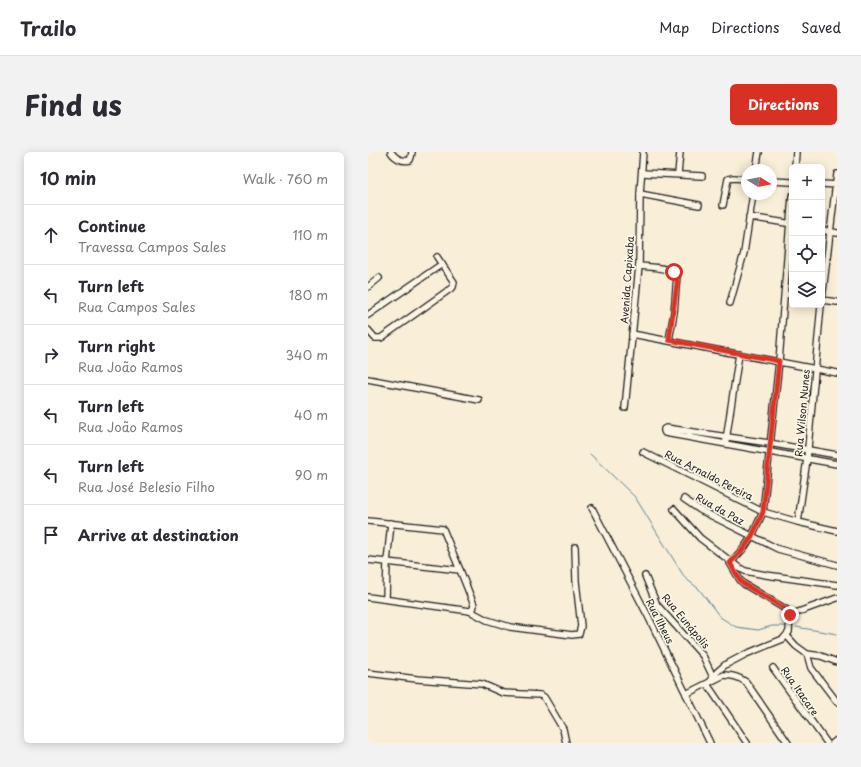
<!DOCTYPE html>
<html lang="en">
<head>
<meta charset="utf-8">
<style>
  :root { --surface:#fff; --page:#f2f2f3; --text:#2b2b33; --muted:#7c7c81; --line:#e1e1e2; --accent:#d93025 }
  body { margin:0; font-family:"Playpen Sans",sans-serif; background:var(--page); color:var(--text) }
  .controls { position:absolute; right:12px; top:12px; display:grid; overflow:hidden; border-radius:6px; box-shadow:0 2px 10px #0003 }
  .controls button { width:36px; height:36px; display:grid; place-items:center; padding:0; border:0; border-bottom:1px solid var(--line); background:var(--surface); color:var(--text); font:20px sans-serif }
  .compass { position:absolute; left:373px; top:12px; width:36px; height:36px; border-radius:50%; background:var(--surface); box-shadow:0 2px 10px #0003; rotate:100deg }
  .stop { position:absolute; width:12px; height:12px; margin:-9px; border:3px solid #d93025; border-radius:50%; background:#fff }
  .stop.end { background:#d93025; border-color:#fff; box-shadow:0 1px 4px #0008 }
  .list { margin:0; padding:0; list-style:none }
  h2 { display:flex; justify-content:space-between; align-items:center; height:52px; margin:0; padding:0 16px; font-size:17px }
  h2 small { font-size:13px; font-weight:400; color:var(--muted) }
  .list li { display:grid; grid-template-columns:26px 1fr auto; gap:12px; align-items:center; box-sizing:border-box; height:60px; padding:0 16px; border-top:1px solid var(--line) }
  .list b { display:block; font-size:15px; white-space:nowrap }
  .list p { margin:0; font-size:13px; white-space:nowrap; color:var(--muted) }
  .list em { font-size:13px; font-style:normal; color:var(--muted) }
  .icon { flex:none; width:22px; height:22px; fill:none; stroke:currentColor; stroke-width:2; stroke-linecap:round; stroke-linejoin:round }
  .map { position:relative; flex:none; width:469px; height:591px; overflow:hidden; border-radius:6px }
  header { display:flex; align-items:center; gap:24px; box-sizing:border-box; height:56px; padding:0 20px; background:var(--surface); border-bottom:1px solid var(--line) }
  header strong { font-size:19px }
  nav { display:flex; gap:22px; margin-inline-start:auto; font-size:14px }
  .intro { display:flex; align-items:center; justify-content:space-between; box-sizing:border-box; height:96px; padding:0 24px }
  h1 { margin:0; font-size:28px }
  .button { padding:10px 18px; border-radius:6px; background:var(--accent); color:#fff; font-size:14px; font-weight:700 }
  main { display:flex; gap:24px; padding:0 24px }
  aside { flex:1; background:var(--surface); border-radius:6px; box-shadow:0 2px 10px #0003 }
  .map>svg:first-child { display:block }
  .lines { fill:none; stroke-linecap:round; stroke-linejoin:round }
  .stream { stroke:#598693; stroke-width:1 }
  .minor-casing { stroke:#1c1c1c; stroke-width:8 }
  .minor { stroke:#fcf5e5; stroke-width:5.5 }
  .route { stroke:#d93025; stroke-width:5 }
  .labels { text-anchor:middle; stroke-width:3.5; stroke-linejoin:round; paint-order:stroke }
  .street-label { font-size:10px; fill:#1c1c1c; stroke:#fcf5e5 }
</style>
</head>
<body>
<header>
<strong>Trailo</strong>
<nav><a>Map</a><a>Directions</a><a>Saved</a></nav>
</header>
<div class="intro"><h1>Find us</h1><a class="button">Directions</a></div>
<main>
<aside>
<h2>10 min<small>Walk · 760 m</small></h2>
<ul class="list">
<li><svg class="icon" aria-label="ahead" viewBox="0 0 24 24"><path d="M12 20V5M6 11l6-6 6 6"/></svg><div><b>Continue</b><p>Travessa Campos Sales</p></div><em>110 m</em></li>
<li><svg class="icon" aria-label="left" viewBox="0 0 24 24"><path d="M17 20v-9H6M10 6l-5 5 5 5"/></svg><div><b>Turn left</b><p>Rua Campos Sales</p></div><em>180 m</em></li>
<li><svg class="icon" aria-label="right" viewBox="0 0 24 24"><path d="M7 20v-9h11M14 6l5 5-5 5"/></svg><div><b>Turn right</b><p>Rua João Ramos</p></div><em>340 m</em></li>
<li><svg class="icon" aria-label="left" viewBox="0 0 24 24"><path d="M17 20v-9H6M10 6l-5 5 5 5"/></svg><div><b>Turn left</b><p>Rua João Ramos</p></div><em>40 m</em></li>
<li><svg class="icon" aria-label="left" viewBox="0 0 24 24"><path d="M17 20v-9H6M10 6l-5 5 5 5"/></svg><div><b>Turn left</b><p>Rua José Belesio Filho</p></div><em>90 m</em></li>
<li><svg class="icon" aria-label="arrive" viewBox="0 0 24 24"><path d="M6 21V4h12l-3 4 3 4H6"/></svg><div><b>Arrive at destination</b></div></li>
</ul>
</aside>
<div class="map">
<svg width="469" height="591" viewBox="0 0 469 591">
  <rect width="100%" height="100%" fill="#f9eed8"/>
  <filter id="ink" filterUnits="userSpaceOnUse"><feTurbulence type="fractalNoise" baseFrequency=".025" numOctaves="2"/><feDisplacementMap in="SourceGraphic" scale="8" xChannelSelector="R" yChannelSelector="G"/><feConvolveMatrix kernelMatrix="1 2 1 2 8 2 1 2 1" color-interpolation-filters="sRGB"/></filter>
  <g filter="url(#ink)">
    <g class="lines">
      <!-- stream -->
      <g class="stream">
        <polyline points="222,302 267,345 317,426 331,437 352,465 368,475 390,478 404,474 417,474"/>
        <polyline points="428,475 469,482"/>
      </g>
      <!-- minor casing -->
      <g class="minor-casing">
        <g id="minor">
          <path d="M23 0C27 6 34 10 42 8L43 5 44 0"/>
          <polyline points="427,15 428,0"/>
          <polyline points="388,18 391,0"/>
          <polyline points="274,21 334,24"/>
          <polyline points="310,22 312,0"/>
          <polyline points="469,22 454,148 469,150"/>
          <polyline points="403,29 424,30"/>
          <polyline points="454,32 469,33"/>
          <polyline points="272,42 331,53"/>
          <polyline points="355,53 360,27 365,26 379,27"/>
          <polyline points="381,65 424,72"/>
          <polyline points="454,78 469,81"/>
          <path d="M271 114C281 115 302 115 309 123L306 161 301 188"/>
          <polyline points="0,135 11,126"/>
          <polyline points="417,142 424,143"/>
          <polyline points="362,151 376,101 385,42"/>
          <polyline points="0,163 74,112"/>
          <polyline points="0,178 7,186 13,186 85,135 86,130 69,105"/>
          <polyline points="264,182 469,221"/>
          <polyline points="0,227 111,248"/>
          <polyline points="257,256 271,114 272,42 275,0"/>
          <polyline points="358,288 371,202"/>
          <polyline points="275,300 395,360 430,370 469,379"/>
          <polyline points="469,303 401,291 298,276 296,277 296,279 297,281 469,312"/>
          <polyline points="316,347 332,358 410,397 469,413"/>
          <polyline points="224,356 281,466 342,591"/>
          <polyline points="306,357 332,386 370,415 377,419 398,423 469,433"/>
          <polyline points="0,369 75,377 92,418"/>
          <polyline points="430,370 439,307 453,153"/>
          <polyline points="0,408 92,418 106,453 105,457 102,459"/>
          <polyline points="277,424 289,453 335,504 345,525"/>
          <polyline points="0,445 102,459 119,468 142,475 204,483 211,482 213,474 208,429 207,395"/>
          <polyline points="18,447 19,410 23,371"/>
          <polyline points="422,463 469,446"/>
          <polyline points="419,484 428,494 439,502 453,504 469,510"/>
          <polyline points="439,502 443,516 469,550"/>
          <polyline points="405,516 459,591"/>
          <polyline points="0,521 49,527 114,532 135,541 172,543 176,545 195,577 198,591"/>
          <polyline points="342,530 349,520 357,513 378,502 415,487 421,480 422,463 419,458 376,432 372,428 362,411 376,396 384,384 395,360 411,209 424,44"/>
          <polyline points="339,532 379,591"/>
          <path d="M318 542 356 523C365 523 371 525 378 530L420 591"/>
          <polyline points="465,591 469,588"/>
        </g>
      </g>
      <!-- minor -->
      <use href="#minor" class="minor"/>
    </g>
  </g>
  <g class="lines" filter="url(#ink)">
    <!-- route -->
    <polyline class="route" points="306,120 309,123 309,132 301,188 411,209 395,360 384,384 376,396 362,411 372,428 376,432 419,458 422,463"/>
  </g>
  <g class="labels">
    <!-- street labels -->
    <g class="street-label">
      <text transform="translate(259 128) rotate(-86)" y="4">Avenida Capixaba</text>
      <text transform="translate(434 261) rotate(-85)" y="4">Rua Wilson Nunes</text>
      <text transform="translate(341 323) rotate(27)" y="4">Rua Arnaldo Pereira</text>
      <text transform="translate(352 357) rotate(29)" y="4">Rua da Paz</text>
      <text transform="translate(292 469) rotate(63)" y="4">Rua Ilheus</text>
      <text transform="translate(318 469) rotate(50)" y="4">Rua Eunápolis</text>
      <text transform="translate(432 539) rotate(55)" y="4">Rua Itacare</text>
    </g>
  </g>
</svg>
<div class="controls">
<button>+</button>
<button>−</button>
<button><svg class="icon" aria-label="locate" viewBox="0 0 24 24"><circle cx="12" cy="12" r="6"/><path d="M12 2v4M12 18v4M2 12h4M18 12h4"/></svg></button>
<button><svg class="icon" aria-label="layers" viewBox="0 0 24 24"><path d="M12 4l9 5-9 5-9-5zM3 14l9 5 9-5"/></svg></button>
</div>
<svg class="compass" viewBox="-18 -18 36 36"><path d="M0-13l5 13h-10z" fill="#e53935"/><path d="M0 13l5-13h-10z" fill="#7c7c81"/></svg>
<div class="stop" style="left:306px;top:120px"></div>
<div class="stop end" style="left:422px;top:463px"></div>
</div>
</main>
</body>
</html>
